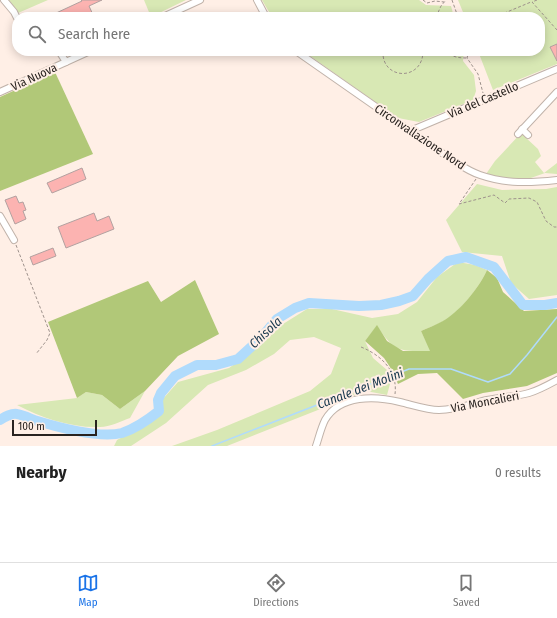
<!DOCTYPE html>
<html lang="en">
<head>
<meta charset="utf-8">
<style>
  :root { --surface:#fff; --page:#f2f2f2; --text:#222; --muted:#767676; --line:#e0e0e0; --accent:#1a73e8 }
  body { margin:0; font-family:"Fira Sans Condensed",sans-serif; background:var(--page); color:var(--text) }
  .scale { position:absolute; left:12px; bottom:10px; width:85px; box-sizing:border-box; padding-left:4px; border:2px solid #292320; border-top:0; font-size:11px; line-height:14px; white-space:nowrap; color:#292320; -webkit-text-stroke:3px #ffefe6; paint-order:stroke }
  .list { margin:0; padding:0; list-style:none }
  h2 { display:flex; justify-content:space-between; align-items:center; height:52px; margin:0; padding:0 16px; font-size:17px }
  h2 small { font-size:13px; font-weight:400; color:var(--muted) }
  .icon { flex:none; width:22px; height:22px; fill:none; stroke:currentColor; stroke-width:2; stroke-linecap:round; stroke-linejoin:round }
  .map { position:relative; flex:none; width:557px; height:446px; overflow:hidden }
  .search { position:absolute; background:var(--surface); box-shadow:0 2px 10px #0003; left:12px; right:12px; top:12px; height:44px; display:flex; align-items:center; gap:10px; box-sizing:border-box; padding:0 14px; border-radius:16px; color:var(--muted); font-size:15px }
  .sheet { height:116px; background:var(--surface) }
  nav { display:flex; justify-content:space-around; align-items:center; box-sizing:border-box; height:56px; border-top:1px solid var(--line); background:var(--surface); font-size:11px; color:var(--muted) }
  nav a { display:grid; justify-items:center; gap:2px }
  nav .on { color:var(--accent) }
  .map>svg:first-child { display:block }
  .green { fill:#d8e8b4 }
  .forest { fill:#b1c878 }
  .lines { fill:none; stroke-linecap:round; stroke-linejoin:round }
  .stream { stroke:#b0dbfc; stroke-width:1.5 }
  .river { stroke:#b0dbfc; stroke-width:10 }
  .building { fill:#fcb3b1; stroke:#b2a1a0 }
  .minor-casing { stroke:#c1b3aa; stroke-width:8 }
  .path { stroke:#9e928c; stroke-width:1; stroke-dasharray:3 2; stroke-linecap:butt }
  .minor { stroke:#fff; stroke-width:6 }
  .labels { text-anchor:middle; stroke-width:4; stroke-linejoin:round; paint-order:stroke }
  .street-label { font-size:12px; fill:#292320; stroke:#ffefe6 }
  .water-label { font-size:13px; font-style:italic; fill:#17374d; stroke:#ffefe6 }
</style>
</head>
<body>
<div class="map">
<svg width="557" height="446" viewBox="0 0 557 446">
  <rect width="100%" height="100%" fill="#ffefe6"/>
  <!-- green -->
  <g class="green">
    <polygon points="9,0 48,0 18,13"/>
    <polygon points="144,0 186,0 151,17"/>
    <polygon points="262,0 419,0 426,5 451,6 454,17 272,17"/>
    <polygon points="458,0 557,0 557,64 493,90 478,51 540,51 540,17 465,17"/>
    <polygon points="303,51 464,51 463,61 474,75 476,91 473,100 419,122 398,118"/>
    <polygon points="522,132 525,135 524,136 538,149 541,156 535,162 544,173 557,163 557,174 545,173 528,179 503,178 486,174 495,161"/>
    <polygon points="477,184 502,190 546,189 557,187 557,295 529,299 511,283 502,256 462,252 446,220"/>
    <path d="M458 262 475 265 487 270C480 286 463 307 450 317 442 323 430 327 421 331L431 351C400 351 395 353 377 326L365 341 373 358 387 370 390 384 387 395 366 391 227 446H172L217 430 310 391 331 374 341 348 314 337 290 340 274 354 246 370 208 385 166 423 131 446H114L117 440 153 421 161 412 162 400 178 382 229 368 256 349 283 324 307 309H332L372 318 398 314 417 302 437 277Z"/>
    <path d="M145 391 130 418C121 421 110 427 100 427 71 428 42 418 17 405L77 398 86 392 102 395 120 409Z"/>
  </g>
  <!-- forest -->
  <g class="forest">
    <polygon points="55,72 93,154 0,191 0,97"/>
    <path d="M487 270 497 278 503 292 524 311 557 309V373L527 386 483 393 463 399 437 373 418 374 398 384 390 367 384 358 365 341 377 325 387 341 403 351H430L421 331C430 327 441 323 449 317 463 307 480 286 487 270Z"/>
    <polygon points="195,280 219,334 178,356 145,391 120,409 102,395 86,392 77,398 48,322 148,281 161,302"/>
  </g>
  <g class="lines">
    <!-- stream -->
    <polyline class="stream" points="212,446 409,369 451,369 488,382 510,374 527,355 557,317"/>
    <!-- river -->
    <path class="river" d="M0 420C4 417 12 413 17 414 23 415 29 418 34 420 57 427 99 439 122 433 134 429 149 419 159 411L158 400 161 393 175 376 197 365H216L238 359 261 338 277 319 295 308 309 303 359 306 381 305 399 301 413 296 428 279 448 261 466 257 494 267 523 305H545L557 303"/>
  </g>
  <!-- building -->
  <g class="building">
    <polygon points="81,0 102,0 89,6 94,17 56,17 54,14 82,1"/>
    <polygon points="557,44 557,61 550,47"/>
    <polygon points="82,168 86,179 52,193 47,183"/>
    <polygon points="16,196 19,203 23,202 26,210 23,211 26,219 15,224 5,200"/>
    <polygon points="94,213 97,221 109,216 114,229 66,248 58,227"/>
    <polygon points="53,248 56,256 33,265 30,257"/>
  </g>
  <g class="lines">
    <!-- minor casing -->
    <g class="minor-casing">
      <g id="minor">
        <polyline points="4,0 14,12 17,18"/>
        <polyline points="257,0 266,17"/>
        <polyline points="163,17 200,0"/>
        <polyline points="59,51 66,62"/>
        <path d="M296 51 455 162C463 167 471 172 480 175 506 184 530 183 557 180"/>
        <polyline points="0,92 90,51"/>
        <polyline points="522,129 528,135"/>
        <polyline points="410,131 557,69"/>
        <polyline points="518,134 557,92"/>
        <polyline points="0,216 14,240"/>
        <path d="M316 446C319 437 321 428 325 420 340 394 376 396 400 402 413 405 427 410 439 410 456 410 471 404 487 400 501 397 515 397 529 393 539 390 548 385 557 380"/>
      </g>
    </g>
    <!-- path -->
    <g class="path">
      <polyline points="423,0 427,3 435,1 444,2"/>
      <polyline points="452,0 458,17"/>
      <polyline points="537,0 532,2 557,30"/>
      <polyline points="436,17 441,6 446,0"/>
      <polyline points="495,17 531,2"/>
      <path d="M383 51C381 80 423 82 423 51"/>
      <path d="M445 51C452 57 458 58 467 58"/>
      <polyline points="469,51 467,58 478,74 483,93"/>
      <polyline points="476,179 459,204 494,195 505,203 509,199 529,198 537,202 546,221 554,227 557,227"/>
      <polyline points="16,245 50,333 47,340 36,354"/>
      <path d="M361 347C381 355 398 371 395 394"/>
    </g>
    <!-- minor -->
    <use href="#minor" class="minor"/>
  </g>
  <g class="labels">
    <!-- street labels -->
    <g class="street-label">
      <text transform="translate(34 77) rotate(-25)" y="4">Via Nuova</text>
      <text transform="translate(483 100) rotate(-23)" y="4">Via del Castello</text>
      <text transform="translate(420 137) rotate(34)" y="4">Circonvallazione Nord</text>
      <text transform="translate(485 402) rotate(-11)" y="4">Via Moncalieri</text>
    </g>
    <!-- water labels -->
    <g class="water-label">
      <text transform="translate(265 332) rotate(-43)" y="5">Chisola</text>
      <text transform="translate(360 388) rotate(-21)" y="5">Canale dei Molini</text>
    </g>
  </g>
</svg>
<div class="scale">100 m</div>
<div class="search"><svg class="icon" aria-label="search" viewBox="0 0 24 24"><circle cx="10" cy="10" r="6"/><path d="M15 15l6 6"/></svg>Search here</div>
</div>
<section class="sheet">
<h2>Nearby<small>0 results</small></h2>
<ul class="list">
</ul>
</section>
<nav>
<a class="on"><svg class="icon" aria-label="map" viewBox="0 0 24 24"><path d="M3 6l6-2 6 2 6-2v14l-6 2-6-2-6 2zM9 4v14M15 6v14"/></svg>Map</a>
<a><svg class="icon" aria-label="directions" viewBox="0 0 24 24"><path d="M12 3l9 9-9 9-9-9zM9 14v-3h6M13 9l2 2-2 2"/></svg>Directions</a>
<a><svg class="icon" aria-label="saved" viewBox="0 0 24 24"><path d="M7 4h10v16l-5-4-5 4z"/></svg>Saved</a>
</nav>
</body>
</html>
